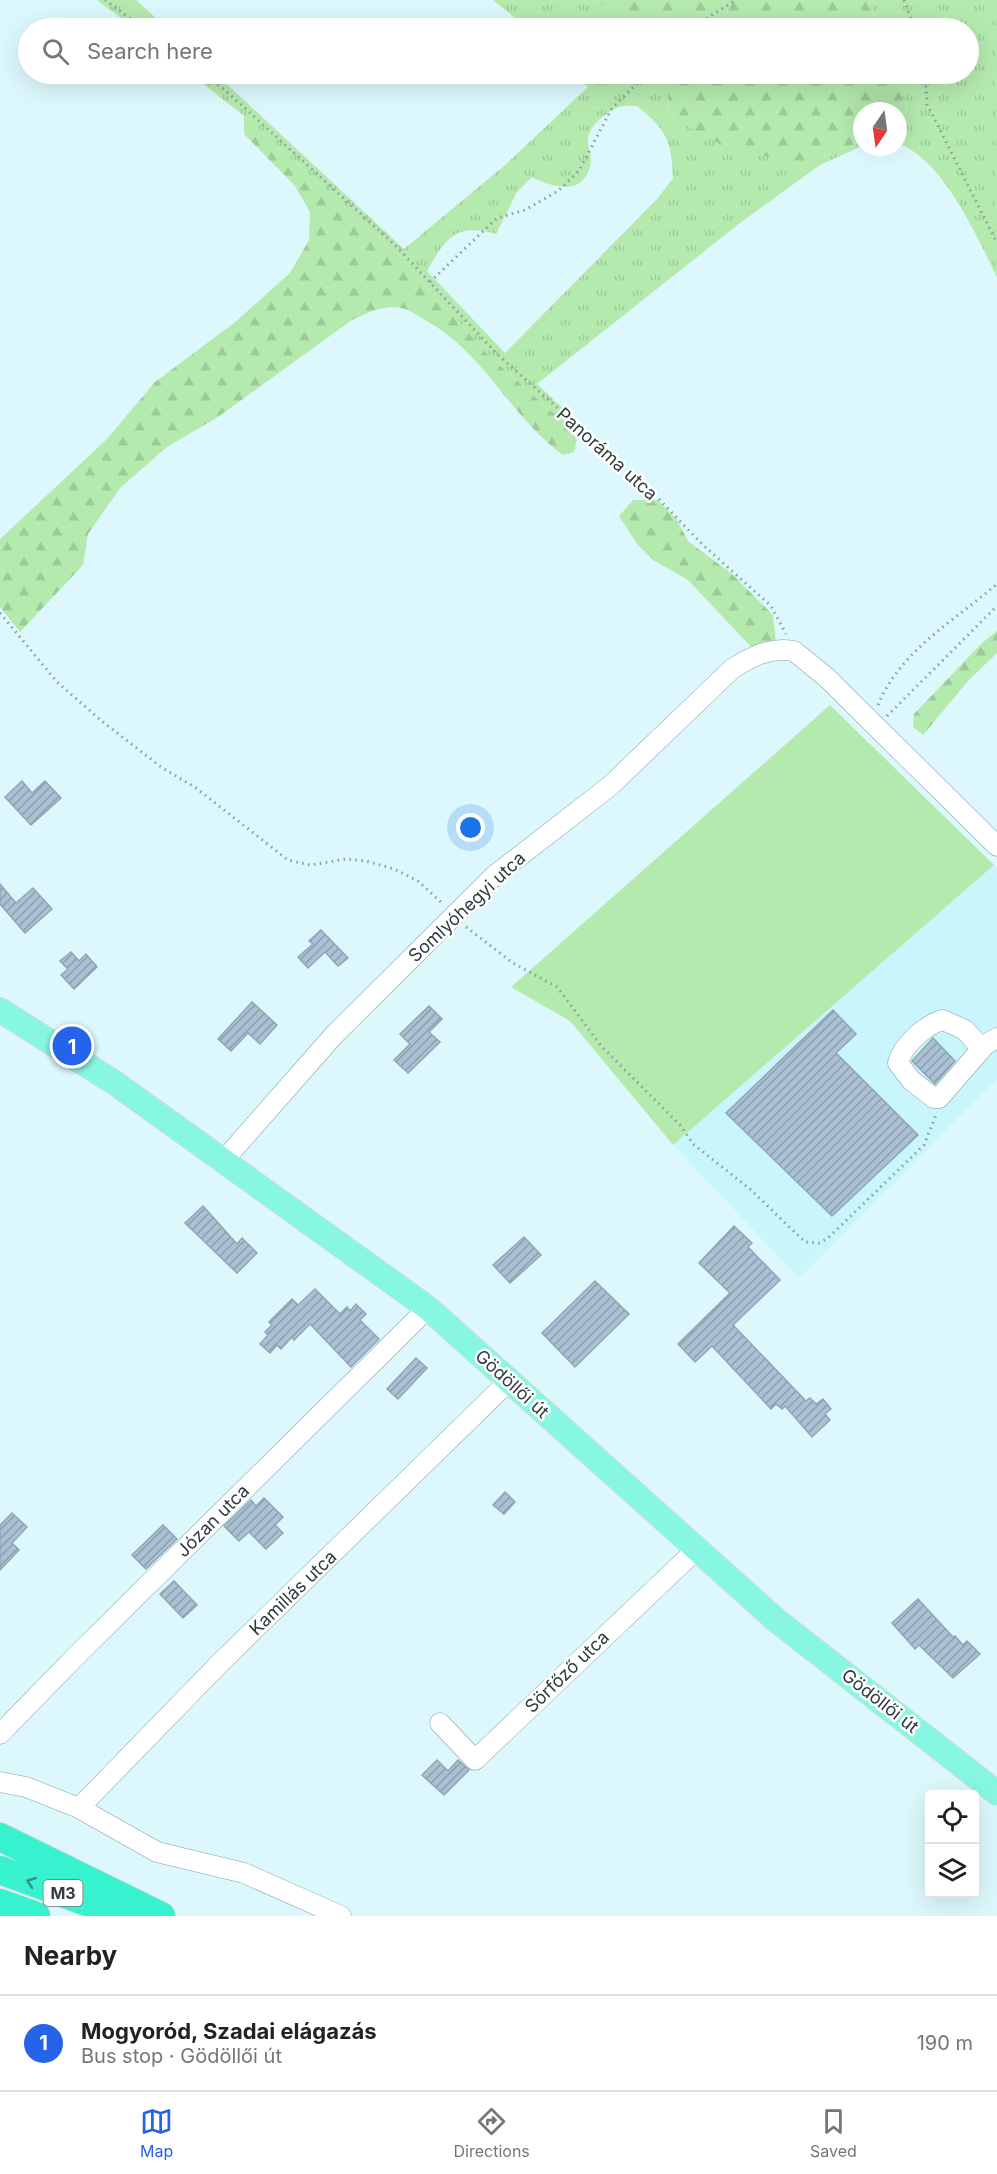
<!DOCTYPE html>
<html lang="en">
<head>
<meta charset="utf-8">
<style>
  :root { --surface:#fff; --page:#f6f6f6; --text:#222; --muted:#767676; --line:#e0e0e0; --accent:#2563eb }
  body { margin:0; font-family:Inter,sans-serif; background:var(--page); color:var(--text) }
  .controls { position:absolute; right:18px; bottom:18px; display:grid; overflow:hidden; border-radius:6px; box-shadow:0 6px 24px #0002 }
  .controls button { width:54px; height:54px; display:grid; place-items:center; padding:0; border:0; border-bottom:2px solid var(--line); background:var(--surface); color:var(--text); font:30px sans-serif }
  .compass { position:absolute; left:853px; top:102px; width:54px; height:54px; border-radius:50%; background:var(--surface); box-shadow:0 6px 24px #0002; rotate:193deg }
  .you { position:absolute; left:471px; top:828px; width:21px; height:21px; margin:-15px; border:4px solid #fff; border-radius:50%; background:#1a73e8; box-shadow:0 0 0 9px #1a73e833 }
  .badge { display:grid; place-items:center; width:39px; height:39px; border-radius:50%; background:var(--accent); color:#fff; font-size:20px; font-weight:700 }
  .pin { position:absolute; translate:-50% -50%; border:3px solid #fff; box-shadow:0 2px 6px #0006 }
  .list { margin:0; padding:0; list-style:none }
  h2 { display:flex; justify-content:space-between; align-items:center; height:78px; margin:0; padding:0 24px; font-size:26px }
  h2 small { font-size:20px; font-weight:400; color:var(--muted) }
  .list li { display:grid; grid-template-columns:39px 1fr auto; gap:18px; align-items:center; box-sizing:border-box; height:96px; padding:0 24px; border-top:2px solid var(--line) }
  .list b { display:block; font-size:22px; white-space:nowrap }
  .list p { margin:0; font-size:20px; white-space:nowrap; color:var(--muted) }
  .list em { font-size:20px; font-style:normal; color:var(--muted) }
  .icon { flex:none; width:33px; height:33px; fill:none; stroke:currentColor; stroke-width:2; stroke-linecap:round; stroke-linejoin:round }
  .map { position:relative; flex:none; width:997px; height:1916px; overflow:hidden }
  .search { position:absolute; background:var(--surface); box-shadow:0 6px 24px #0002; left:18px; right:18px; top:18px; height:66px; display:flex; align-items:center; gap:15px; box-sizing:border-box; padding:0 21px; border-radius:33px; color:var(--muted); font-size:22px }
  .sheet { height:174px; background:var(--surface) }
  nav { display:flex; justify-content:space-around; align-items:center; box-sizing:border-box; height:84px; border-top:2px solid var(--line); background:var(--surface); font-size:16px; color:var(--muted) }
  nav a { display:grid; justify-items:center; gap:3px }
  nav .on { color:var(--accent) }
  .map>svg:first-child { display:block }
  .built { fill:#c9f5fc }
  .grass { fill:url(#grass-tufts); fill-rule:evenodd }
  .forest { fill:url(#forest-firs) }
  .garden { fill:#b5eaaf }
  .building { fill:url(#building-hatch); stroke:#90a6b7; stroke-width:1.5 }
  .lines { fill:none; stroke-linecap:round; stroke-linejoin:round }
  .minor-casing { stroke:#81a1a6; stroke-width:21 }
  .major-casing { stroke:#dadcdc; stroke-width:26 }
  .highway-casing { stroke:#dadcdc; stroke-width:30 }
  .path { stroke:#899da1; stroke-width:3; stroke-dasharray:1.5 4.5; stroke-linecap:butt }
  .minor { stroke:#fff; stroke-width:20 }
  .major { stroke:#87f7e2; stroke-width:24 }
  .highway { stroke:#37f2ce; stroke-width:28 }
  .oneway { stroke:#338e7f }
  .labels { text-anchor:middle; stroke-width:5; stroke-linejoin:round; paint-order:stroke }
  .shield { fill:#fff; stroke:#6d7679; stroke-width:1.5 }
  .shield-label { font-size:16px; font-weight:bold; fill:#2f3c3f }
  .street-label { font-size:18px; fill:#2f3c3f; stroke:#fff }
</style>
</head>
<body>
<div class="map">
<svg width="997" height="1916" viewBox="0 0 997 1916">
  <defs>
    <pattern id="grass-tufts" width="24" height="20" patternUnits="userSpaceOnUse" patternTransform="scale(1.5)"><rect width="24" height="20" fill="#b5eaaf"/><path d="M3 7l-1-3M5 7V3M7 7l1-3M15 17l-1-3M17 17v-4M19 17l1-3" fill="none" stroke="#9cca98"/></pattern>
    <pattern id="forest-firs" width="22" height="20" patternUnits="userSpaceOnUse" patternTransform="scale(1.5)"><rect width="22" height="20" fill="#b5eaaf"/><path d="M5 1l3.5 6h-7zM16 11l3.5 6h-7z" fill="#9cca98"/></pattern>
    <pattern id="building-hatch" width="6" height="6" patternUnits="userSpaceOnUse" patternTransform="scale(1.5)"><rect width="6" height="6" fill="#aac1d4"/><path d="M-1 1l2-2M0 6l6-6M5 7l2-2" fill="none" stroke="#8b9ead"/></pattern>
  </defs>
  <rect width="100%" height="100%" fill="#ddf8fd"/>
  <!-- built -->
  <polygon class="built" points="994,865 997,868 997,1079 799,1278 673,1145"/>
  <!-- grass -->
  <g class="grass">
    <polygon points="97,0 136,0 167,28 134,28"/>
    <polygon points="493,0 597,0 632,28 527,28"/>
    <path d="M869 0H997V277C976 235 944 161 898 143V121L908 112 895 74H968V28H879Z"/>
    <path d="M191 74H216L404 249 505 165 588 87 575 74H667L669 114 808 162 862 141V146L820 165 740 223 537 384 585 429 578 435 488 355 397 254 244 116ZM637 106C667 131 671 139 673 178L657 199 505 353 427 271C447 237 455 223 496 234L517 192 532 177C553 188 585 197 591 162 592 155 587 147 588 139 589 126 606 112 619 107 624 105 632 106 637 106Z"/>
  </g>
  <!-- forest -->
  <g class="forest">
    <polygon points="597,0 869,0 879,28 632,28"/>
    <polygon points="667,74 895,74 908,113 898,121 898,111 862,111 862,141 808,162 733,152 669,114"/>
    <path d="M244 116 397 254 488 355 578 435 574 452 563 455C510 417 485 353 425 320 418 316 409 309 401 308 383 305 367 313 352 320L218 417 167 447 120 488 88 534 83 565 20 632 0 607V539L107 439 155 382 234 323 290 273 309 240 310 212 295 186 244 134Z"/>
    <polygon points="633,500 658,500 677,520 688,541 732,574 773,615 776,642 752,648 688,580 653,560 638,545 619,516"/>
    <polygon points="997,631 997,653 969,680 923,735 913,727 914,714 982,643"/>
  </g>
  <!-- garden -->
  <polygon class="garden" points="830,705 994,865 673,1145 570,1021 511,987"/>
  <!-- building -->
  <g class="building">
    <polygon points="22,781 32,793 45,781 61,798 31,825 5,797"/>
    <polygon points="0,884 16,903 33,888 52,909 25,933 0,904"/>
    <polygon points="321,930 348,958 338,966 325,952 308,968 298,957 313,944 309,941"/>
    <polygon points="71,952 79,961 86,954 97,967 74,989 61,975 68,969 60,961"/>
    <polygon points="252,1002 277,1025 260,1044 248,1033 231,1051 218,1039"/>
    <polygon points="429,1006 442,1019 429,1032 440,1042 408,1073 394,1060 410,1044 400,1034"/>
    <polygon points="833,1010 856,1034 836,1053 918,1135 832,1216 726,1113"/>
    <polygon points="933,1038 955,1061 935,1084 912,1061"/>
    <polygon points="203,1206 237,1244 242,1238 257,1253 237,1273 185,1223"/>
    <polygon points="734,1226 752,1243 748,1247 780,1280 733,1325 806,1401 810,1398 816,1404 823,1399 831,1409 825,1414 830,1420 812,1437 785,1406 782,1409 776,1404 771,1409 712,1346 695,1362 678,1344 730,1293 699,1263"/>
    <polygon points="524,1237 541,1255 510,1283 493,1265"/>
    <polygon points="595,1281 629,1314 575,1367 542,1333"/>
    <polygon points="315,1289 340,1314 347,1307 350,1311 356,1304 366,1314 360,1320 379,1339 351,1367 310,1324 294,1340 292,1337 281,1349 277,1345 270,1353 260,1344 268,1335 265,1332 272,1325 269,1322 292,1299 298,1305"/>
    <polygon points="416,1358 427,1368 398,1399 387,1389"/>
    <polygon points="505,1492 515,1502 504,1514 493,1505"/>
    <polygon points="264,1498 283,1517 275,1525 283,1533 266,1549 249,1532 239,1541 224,1526 251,1500 256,1506"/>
    <polygon points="12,1513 27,1527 12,1543 19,1550 0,1570 0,1525"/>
    <polygon points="163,1525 177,1539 146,1569 132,1555"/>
    <polygon points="174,1581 197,1605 183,1618 160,1594"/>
    <polygon points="918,1599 953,1637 955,1636 963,1645 967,1641 980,1654 953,1678 919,1645 915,1649 892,1623"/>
    <polygon points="437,1760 448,1771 458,1760 469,1770 444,1795 422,1775"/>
  </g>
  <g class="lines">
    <!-- minor casing -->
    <g class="minor-casing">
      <g id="minor">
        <path d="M982 1049 965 1030 943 1020C926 1024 902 1046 898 1063L911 1080 934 1098H939L985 1045 997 1038"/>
        <path d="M224 1160 334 1035 494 876 610 786 732 669C752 656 770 647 794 651L826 677 997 846"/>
        <polyline points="440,1723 475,1760 697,1549"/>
        <polyline points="0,1734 76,1656 428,1308"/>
        <polyline points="0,1782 26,1787 79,1808 157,1852 244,1873 341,1916"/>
        <polyline points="79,1808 221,1662 509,1381"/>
      </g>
    </g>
    <!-- major casing -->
    <g class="major-casing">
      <polyline id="major" points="0,1010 115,1083 428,1308 776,1620 997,1793"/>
    </g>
    <!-- highway casing -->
    <g class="highway-casing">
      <g id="highway">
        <polyline points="0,1837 161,1916"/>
        <polyline points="0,1870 125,1916"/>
        <polyline points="0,1903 36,1916"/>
      </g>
    </g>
    <!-- path -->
    <g class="path">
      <polyline points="105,0 143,28"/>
      <polyline points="904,0 914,28"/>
      <polyline points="691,28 736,0"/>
      <polyline points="203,74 226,91 396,246 497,354 653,493 703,545 771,606 786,634"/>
      <polyline points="925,74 927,104 997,243"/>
      <polyline points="430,282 497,218 525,210 558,191 579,171 612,108 647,74"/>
      <polyline points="0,613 57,682 103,722 161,767 196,788 288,860 310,865 347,859 366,861 394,869 418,881 443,904"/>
      <path d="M878 705C900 651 954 621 997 584"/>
      <polyline points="887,716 997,606"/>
      <polyline points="466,927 513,963 557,987 602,1047 681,1126 693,1144 750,1189 805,1242 819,1243 828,1238 924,1145 936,1115"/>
    </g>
    <!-- minor -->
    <use href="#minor" class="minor"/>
    <!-- major -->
    <use href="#major" class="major"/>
    <!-- highway -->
    <use href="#highway" class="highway"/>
  </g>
  <!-- one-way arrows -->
  <defs><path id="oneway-chevron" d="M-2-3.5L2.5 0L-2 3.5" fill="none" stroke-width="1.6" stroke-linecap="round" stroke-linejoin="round" transform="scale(1.5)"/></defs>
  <use class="oneway" href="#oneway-chevron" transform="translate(31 1882) rotate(-160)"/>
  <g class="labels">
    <!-- shield labels -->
    <rect class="shield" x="43.5" y="1880" width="39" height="26" rx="4.5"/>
    <g class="shield-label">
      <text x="63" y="1899">M3</text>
    </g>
    <!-- street labels -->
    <g class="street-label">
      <text transform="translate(607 454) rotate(42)" y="6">Panoráma utca</text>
      <text transform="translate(467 907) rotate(-43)" y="6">Somlyóhegyi utca</text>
      <text transform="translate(512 1384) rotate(42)" y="6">Gödöllői út</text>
      <text transform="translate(213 1521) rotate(-45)" y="6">Józan utca</text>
      <text transform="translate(293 1593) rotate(-44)" y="6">Kamillás utca</text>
      <text transform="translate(567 1672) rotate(-44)" y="6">Sörfőző utca</text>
      <text transform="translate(880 1701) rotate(38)" y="6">Gödöllői út</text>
    </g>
  </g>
</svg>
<div class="controls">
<button><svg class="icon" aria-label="locate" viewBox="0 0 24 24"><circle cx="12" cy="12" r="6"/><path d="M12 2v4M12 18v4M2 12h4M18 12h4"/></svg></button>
<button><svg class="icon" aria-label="layers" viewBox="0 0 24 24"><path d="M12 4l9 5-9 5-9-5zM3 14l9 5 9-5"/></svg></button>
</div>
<svg class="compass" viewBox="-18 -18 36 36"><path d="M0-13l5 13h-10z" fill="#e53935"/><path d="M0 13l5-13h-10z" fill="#767676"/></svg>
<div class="you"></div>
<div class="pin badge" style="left:72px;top:1046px">1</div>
<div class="search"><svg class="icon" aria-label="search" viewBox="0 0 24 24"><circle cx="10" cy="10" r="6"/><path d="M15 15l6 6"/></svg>Search here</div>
</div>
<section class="sheet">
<h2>Nearby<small></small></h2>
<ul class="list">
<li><span class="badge">1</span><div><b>Mogyoród, Szadai elágazás</b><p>Bus stop · Gödöllői út</p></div><em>190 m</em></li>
</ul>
</section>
<nav>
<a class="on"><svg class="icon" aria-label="map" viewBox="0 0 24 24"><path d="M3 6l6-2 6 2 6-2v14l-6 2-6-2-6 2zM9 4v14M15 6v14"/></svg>Map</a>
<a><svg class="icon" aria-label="directions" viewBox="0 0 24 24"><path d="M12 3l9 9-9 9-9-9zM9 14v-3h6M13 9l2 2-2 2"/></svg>Directions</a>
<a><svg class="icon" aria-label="saved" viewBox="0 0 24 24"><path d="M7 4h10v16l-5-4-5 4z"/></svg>Saved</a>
</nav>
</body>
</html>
